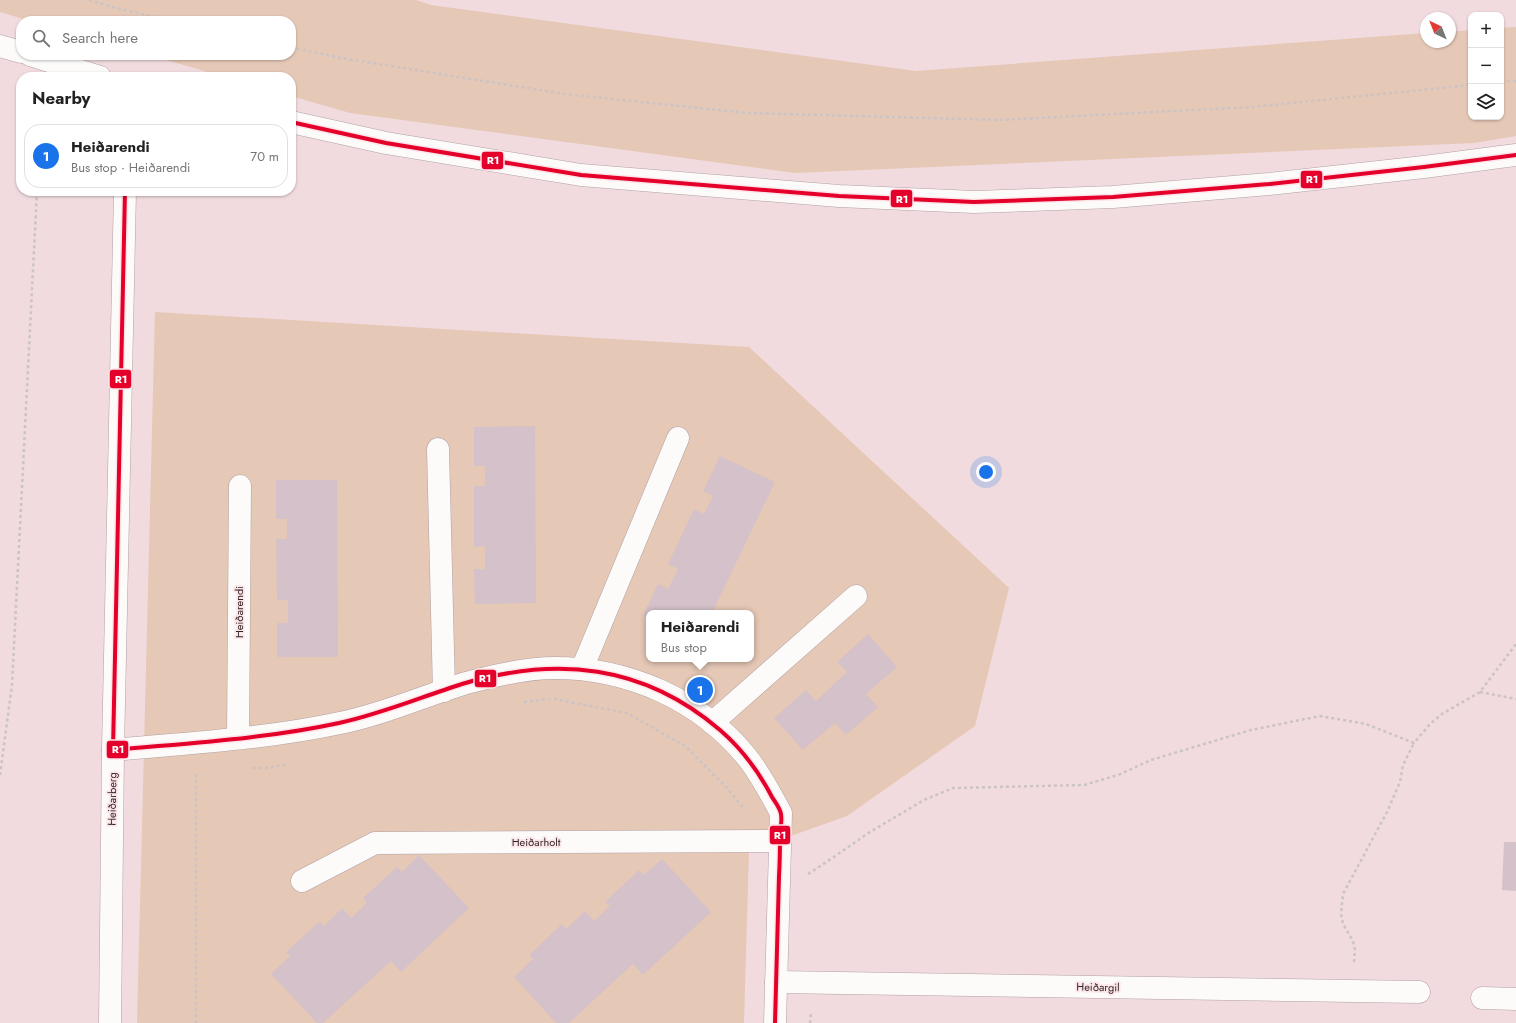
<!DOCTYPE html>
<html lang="en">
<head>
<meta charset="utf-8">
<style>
  :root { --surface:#fff; --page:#f2f2f2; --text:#222; --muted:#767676; --line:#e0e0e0; --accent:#1a73e8 }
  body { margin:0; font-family:Jost,sans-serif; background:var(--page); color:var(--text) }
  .controls { position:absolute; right:12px; top:12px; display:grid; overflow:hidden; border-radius:8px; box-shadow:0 1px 3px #0004 }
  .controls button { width:36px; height:36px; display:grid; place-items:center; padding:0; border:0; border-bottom:1px solid var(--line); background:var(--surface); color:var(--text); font:20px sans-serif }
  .compass { position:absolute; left:1420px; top:12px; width:36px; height:36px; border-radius:50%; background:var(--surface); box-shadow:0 1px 3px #0004; rotate:317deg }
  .you { position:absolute; left:986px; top:472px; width:14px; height:14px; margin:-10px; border:3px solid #fff; border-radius:50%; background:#1a73e8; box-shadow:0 0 0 6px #1a73e833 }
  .badge { display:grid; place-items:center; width:26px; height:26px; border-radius:50%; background:var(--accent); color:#fff; font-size:13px; font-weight:700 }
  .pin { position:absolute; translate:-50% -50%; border:2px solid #fff; box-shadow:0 1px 4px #0006 }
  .popup { position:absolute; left:646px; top:610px; width:108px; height:52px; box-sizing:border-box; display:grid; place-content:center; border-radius:8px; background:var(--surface); filter:drop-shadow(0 1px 3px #0005); font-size:13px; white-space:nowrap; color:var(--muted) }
  .popup b { font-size:15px; color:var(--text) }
  .popup::after { content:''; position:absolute; left:50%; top:100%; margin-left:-8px; border:8px solid transparent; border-top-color:var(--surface) }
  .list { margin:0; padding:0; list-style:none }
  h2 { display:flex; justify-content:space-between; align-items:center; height:52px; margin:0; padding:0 16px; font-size:17px }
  h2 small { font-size:13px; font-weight:400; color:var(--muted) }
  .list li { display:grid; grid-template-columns:26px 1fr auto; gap:12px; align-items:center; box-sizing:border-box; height:64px; margin:0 8px 8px; padding:0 8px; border:1px solid var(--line); border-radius:16px }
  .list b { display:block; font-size:15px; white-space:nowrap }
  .list p { margin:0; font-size:13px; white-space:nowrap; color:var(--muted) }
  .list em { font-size:13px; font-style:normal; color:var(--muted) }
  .icon { flex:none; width:22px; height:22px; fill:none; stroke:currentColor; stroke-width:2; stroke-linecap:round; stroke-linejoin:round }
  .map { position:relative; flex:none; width:1516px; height:1023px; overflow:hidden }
  .search { position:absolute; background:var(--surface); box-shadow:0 1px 3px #0004; left:16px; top:16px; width:280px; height:44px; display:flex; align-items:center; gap:10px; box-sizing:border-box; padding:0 14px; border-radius:16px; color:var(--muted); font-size:15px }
  .panel { position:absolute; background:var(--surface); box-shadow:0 1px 3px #0004; left:16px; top:72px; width:280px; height:124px; border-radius:16px }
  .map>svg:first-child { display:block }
  .green { fill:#e6c8b6; fill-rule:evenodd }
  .building { fill:#d5c1c9 }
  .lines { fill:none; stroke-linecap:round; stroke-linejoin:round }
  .street-casing { stroke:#b1a1a3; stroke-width:23 }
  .secondary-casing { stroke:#b1a1a3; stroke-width:23 }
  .path { stroke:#cbc3c4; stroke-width:2.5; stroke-dasharray:3 3; stroke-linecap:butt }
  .street { stroke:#fdfafa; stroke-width:22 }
  .secondary { stroke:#fdfafa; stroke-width:22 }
  .bus-1-casing { stroke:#fce5e8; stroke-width:7 }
  .bus-1 { stroke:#e4002b; stroke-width:4 }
  .labels { text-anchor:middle; stroke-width:3.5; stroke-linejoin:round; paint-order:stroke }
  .street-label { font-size:11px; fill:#312326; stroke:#fce5e8 }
  .line-badge { stroke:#fce5e8; stroke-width:1.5 }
  .badge-label { font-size:11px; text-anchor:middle; font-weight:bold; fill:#fff }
</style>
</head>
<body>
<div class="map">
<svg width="1516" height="1023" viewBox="0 0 1516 1023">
  <rect width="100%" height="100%" fill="#f1dbde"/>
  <!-- green -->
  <g class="green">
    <polygon points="0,0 416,0 431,5 916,71 1426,33 1426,42 1450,42 1450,32 1471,30 1471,117 1501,117 1501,28 1516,27 1516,136 1474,143 795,173 350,113 291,96 291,77 225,77 149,55 291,55 291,21 30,21 0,12"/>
    <path d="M155 312 749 347 1009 588 975 726 847 816 749 851 744 1023H137ZM649 613H751V659H649Z"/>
  </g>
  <!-- building -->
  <g class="building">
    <polygon points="535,426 536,603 475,604 474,569 485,569 485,546 474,547 474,486 485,486 485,466 474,466 474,427"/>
    <polygon points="720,456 775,482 712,613 649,613 649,618 643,616 658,584 668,589 678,569 668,564 694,509 704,514 713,496 703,491"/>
    <polygon points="276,480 337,480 338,657 277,657 277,623 288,623 288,600 277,600 276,539 287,539 287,519 276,519"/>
    <polygon points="868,634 897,667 866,694 878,707 846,735 835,723 803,750 774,718 806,690 816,701 847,672 837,662"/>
    <polygon points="1504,842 1516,842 1516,891 1502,890"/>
    <polygon points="419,855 469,908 401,972 391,961 323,1023 317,1023 271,974 290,956 286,952 320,921 324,926 342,908 351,918 367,903 363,898 397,867 402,872"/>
    <polygon points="662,859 711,912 643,975 633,964 569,1023 556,1023 514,977 533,959 529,955 562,924 566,929 585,911 594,921 610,906 605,902 639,870 644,875"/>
  </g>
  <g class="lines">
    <!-- street casing -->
    <g class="street-casing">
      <g id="street">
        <polyline points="438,449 444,691"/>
        <polyline points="582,669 678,438"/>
        <polyline points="712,723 856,596"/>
        <polyline points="238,738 240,486"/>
        <path d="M113 750C189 743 265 739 340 723 369 717 397 707 425 697 442 691 460 684 478 680 502 674 529 668 554 668 628 668 699 699 746 756 760 773 770 793 781 813L775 1023"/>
        <polyline points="302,881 375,843 780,841"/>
        <polyline points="776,982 1419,992"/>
        <polyline points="1482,998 1516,999"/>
      </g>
    </g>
    <!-- secondary casing -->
    <g class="secondary-casing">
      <g id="secondary">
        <polyline points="0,46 21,52"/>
        <polyline points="30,55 100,77"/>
        <polyline points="291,122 386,143 581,175 839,196 974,202 1113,197 1269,184 1424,167 1516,155"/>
        <polyline points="110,1023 113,750 125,191"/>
      </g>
    </g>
    <!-- path -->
    <g class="path">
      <polyline points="89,0 119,9 174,21"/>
      <polyline points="291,47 341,58 564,94 747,113 999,120 1252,107 1471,85"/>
      <polyline points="1501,82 1516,81"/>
      <polyline points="1480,692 1516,699"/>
      <polyline points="554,699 627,713 685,746 727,788 744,809"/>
      <polyline points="524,702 549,699"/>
      <polyline points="253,768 267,768 288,764"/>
      <polyline points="0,775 12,685 37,191"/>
      <polyline points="808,874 822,865 870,832 924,800 953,788 1084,785 1118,775 1151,760 1251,730 1320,716 1366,724 1414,743 1430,724 1442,714 1480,692 1516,644"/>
      <polyline points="1354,962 1355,950 1353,941 1343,924 1341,914 1343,894 1387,812 1400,782 1403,765 1414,743"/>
      <polyline points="196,1023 196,772"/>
      <polyline points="810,1023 811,1012"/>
    </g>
    <!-- street -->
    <use href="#street" class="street"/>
    <!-- secondary -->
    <use href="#secondary" class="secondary"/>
    <!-- bus-1 casing -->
    <g class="bus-1-casing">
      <g id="bus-1">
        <polyline points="291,122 386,143 581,175 839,196 974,202 1113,197 1269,184 1424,167 1516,155"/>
        <path d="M125 191 113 750C189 743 265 739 339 723 381 714 421 697 462 684 556 656 643 664 720 730 742 749 759 772 772 797 775 802 780 808 781 814 782 820 781 827 780 833 780 847 780 861 779 876 778 925 776 974 775 1023"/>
      </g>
    </g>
    <!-- bus-1 -->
    <use href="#bus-1" class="bus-1"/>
  </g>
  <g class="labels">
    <!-- street labels -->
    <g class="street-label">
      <text transform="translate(239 612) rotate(-90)" y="4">Heiðarendi</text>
      <text transform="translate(112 799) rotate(-89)" y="4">Heiðarberg</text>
      <text x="536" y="846">Heiðarholt</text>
      <text transform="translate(1098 987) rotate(1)" y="4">Heiðargil</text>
    </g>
  </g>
  <g class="line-badge">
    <rect x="481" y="151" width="23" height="19" rx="4" fill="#e4002b"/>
    <rect x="1300" y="170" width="23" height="19" rx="4" fill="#e4002b"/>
    <rect x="890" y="189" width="23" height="19" rx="4" fill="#e4002b"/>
    <rect x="109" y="369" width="23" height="20" rx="4" fill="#e4002b"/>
    <rect x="474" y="669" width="23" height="19" rx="4" fill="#e4002b"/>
    <rect x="106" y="740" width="23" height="19" rx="4" fill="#e4002b"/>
    <rect x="769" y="825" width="22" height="20" rx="4" fill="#e4002b"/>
  </g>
  <g class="badge-label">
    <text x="493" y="164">R1</text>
    <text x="1312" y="183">R1</text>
    <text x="902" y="203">R1</text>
    <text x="121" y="383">R1</text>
    <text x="485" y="682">R1</text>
    <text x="118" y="753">R1</text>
    <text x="780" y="839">R1</text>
  </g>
</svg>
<div class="controls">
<button>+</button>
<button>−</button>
<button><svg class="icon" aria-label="layers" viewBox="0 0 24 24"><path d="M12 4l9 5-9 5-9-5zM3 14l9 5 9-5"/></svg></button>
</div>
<svg class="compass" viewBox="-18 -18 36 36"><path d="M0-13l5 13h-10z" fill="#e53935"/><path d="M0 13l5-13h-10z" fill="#767676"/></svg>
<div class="you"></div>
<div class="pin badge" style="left:700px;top:690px">1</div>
<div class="popup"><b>Heiðarendi</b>Bus stop</div>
<div class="search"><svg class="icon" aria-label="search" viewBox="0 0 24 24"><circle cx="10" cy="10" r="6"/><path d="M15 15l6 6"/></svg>Search here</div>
<section class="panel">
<h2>Nearby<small></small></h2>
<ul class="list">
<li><span class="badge">1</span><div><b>Heiðarendi</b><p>Bus stop · Heiðarendi</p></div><em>70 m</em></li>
</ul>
</section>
</div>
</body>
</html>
